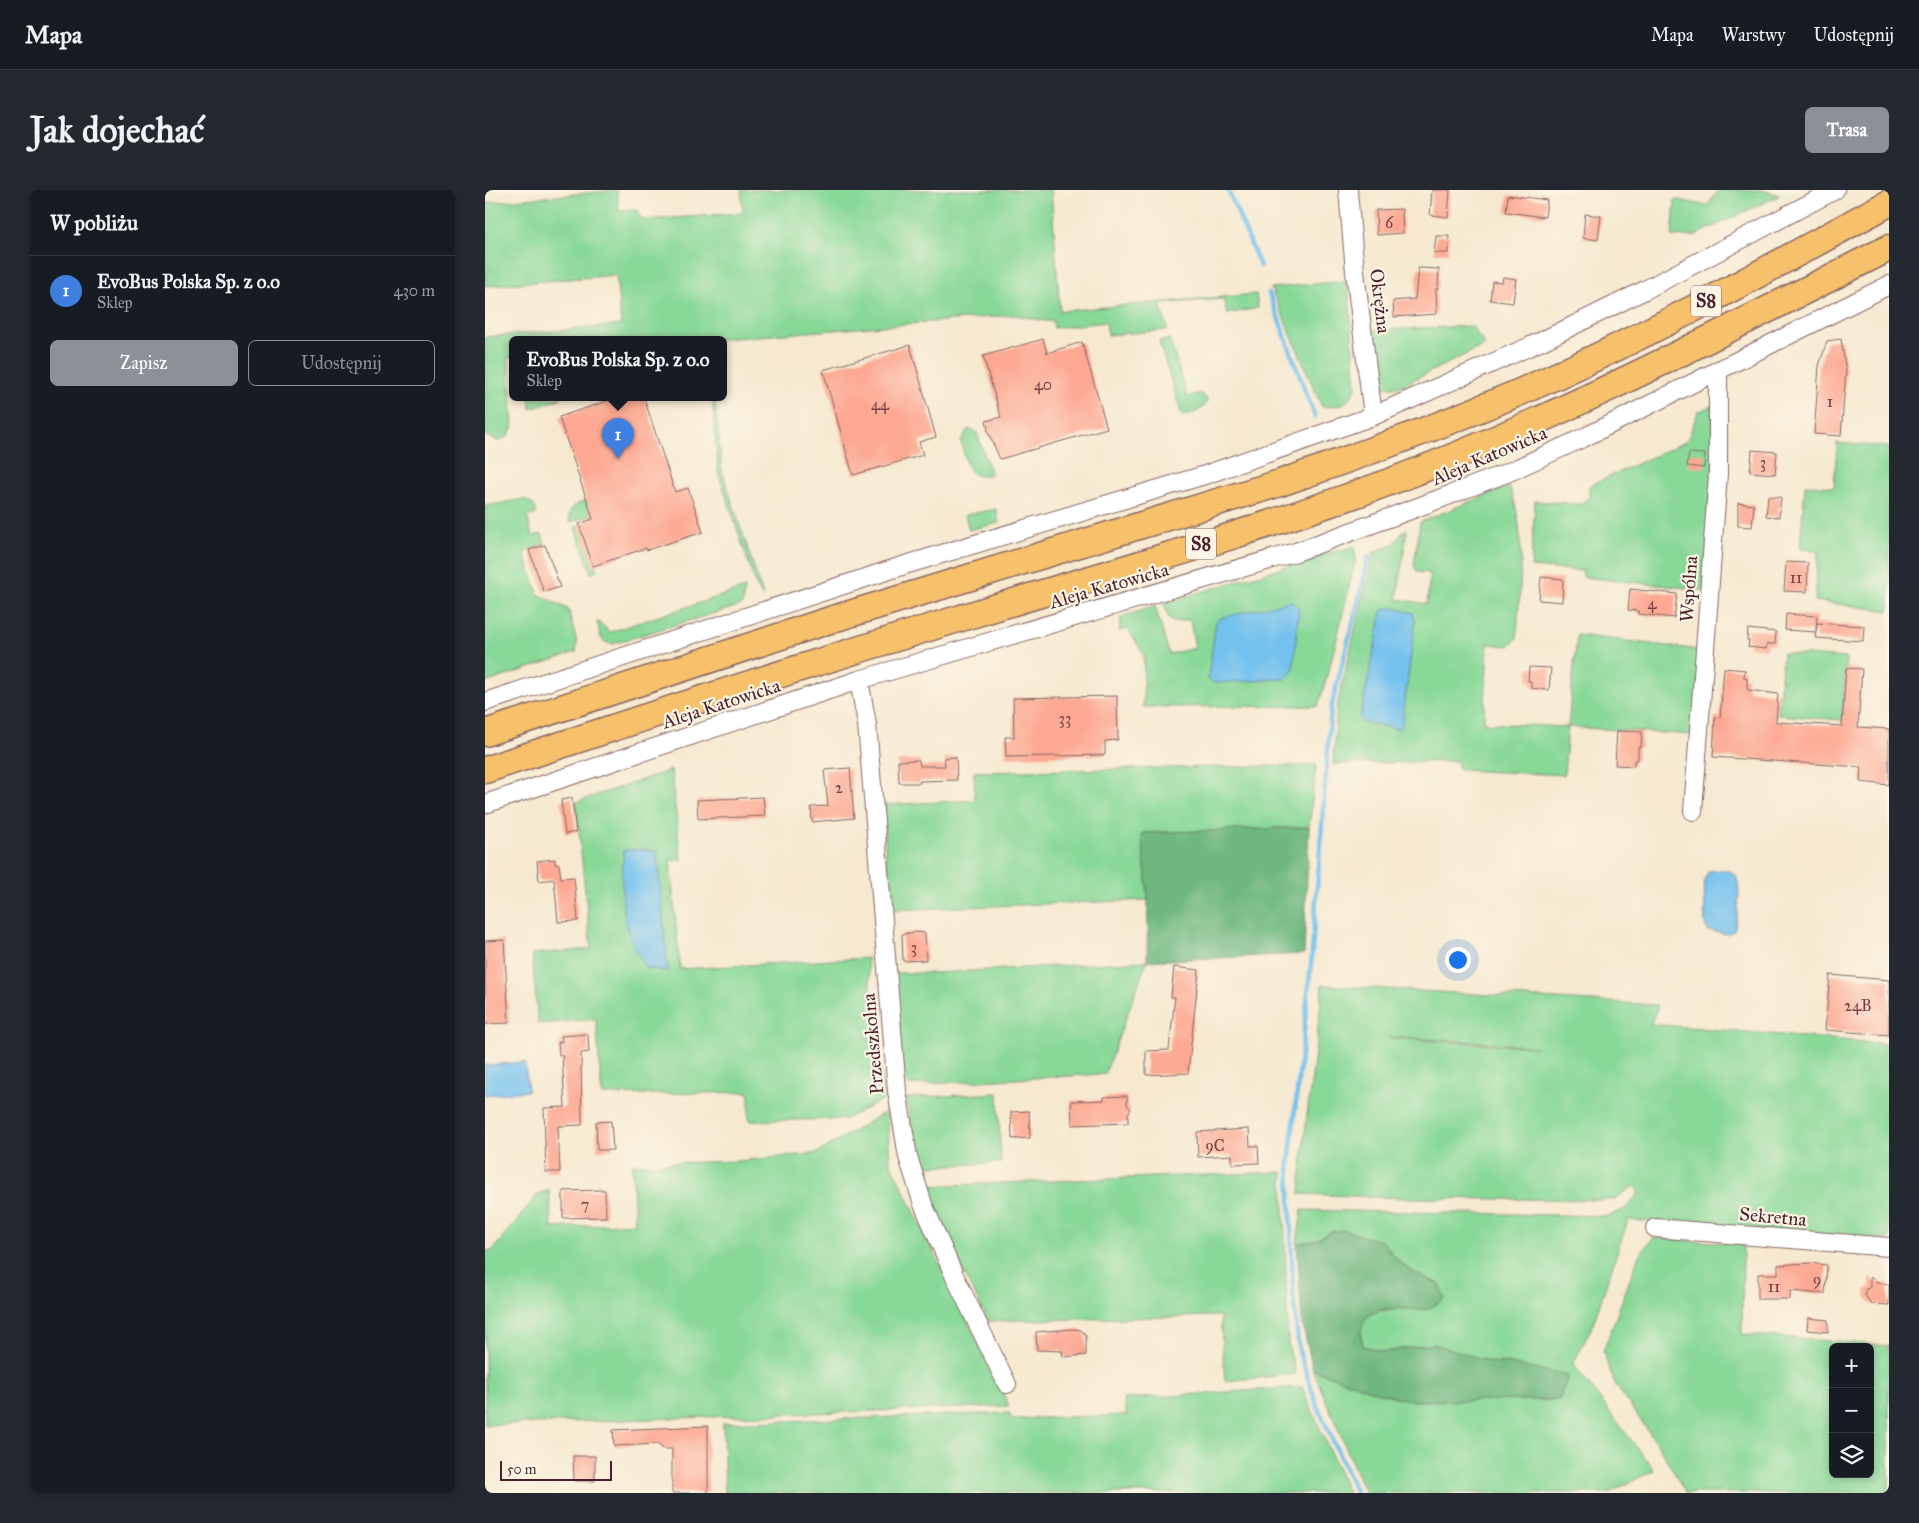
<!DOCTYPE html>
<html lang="pl">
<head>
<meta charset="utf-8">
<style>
  :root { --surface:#171b24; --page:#242831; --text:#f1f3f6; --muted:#9ea1a6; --line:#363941; --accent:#8c9099 }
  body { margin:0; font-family:"IM FELL Great Primer",serif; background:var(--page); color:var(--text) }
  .controls { position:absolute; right:15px; bottom:15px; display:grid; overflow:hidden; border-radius:8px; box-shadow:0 2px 8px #0003 }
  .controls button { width:45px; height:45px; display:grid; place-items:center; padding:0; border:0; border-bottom:1px solid var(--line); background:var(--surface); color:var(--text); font:25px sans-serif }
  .scale { position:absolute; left:15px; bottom:12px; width:112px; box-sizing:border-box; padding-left:5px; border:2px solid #4a1f2b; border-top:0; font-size:14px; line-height:18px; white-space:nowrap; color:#4a1f2b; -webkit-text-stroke:4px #fcf5e5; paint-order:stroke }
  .you { position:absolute; left:972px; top:769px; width:18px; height:18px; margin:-12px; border:4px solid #fff; border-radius:50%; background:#1a73e8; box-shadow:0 0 0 8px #1a73e833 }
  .badge { display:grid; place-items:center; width:32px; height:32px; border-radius:50%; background:var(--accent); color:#fff; font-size:16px; font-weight:700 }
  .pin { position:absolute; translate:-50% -41px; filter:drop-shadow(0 1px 2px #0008) }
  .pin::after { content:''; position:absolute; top:26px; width:18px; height:15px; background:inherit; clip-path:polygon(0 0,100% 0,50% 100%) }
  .popup { position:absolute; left:24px; top:146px; width:218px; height:65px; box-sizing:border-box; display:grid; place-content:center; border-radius:8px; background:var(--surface); filter:drop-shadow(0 1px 4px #0005); font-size:16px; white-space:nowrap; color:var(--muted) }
  .popup b { font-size:19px; color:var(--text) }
  .popup::after { content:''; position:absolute; left:50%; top:100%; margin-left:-10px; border:10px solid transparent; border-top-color:var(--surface) }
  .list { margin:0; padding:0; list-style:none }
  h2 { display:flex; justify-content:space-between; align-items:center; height:65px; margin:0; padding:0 20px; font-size:21px }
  h2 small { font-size:16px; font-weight:400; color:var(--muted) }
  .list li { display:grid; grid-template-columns:32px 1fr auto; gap:15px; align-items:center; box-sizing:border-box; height:70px; padding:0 20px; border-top:1px solid var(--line) }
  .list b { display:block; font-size:19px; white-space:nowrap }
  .list p { margin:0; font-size:16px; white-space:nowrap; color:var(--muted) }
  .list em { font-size:16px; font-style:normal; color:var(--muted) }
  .actions { display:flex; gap:10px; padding:15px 20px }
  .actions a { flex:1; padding:11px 0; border:1px solid var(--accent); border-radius:8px; text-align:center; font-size:18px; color:var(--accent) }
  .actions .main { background:var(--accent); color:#fff }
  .icon { flex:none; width:28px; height:28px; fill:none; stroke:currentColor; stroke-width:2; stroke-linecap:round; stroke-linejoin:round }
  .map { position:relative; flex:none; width:1404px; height:1303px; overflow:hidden; border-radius:8px }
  header { display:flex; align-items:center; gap:30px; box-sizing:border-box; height:70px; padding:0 25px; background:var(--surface); border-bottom:1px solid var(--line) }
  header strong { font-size:24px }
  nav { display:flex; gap:28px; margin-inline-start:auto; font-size:18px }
  .intro { display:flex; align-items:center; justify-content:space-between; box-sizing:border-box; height:120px; padding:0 30px }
  h1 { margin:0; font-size:35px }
  .button { padding:12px 22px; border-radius:8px; background:var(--accent); color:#fff; font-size:18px; font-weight:700 }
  main { display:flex; gap:30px; padding:0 30px }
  aside { flex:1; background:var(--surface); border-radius:8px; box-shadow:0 2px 8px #0003 }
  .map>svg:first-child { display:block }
  .green { fill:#88d898; stroke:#697c62; fill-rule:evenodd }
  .forest { fill:#6eb880; stroke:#5c6c56 }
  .water { fill:#73c1ee; stroke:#5e708c }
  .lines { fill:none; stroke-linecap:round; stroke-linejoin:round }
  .stream { stroke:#73c1ee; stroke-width:4.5 }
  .building { fill:#fca892 }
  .minor-casing { stroke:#866665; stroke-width:20 }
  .highway-casing { stroke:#866665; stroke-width:29 }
  .minor { stroke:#fff; stroke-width:18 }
  .highway { stroke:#f7c06b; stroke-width:26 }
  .labels { text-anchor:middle; stroke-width:4.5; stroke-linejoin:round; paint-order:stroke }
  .number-label { font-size:16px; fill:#764145 }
  .shield { fill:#fcf5e5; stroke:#7f5f63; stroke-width:1 }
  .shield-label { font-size:18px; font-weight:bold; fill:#4a1f2b }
  .street-label { font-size:19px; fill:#4a1f2b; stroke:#fcf5e5 }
</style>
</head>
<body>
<header>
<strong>Mapa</strong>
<nav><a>Mapa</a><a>Warstwy</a><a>Udostępnij</a></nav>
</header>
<div class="intro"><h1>Jak dojechać</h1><a class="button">Trasa</a></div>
<main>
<aside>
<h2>W pobliżu<small></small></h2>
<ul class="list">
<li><span class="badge" style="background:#3f7fe0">1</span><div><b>EvoBus Polska Sp. z o.o</b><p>Sklep</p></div><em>430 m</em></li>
</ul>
<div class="actions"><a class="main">Zapisz</a><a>Udostępnij</a></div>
</aside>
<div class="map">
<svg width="1404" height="1303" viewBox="0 0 1404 1303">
  <rect width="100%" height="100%" fill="#fcf5e5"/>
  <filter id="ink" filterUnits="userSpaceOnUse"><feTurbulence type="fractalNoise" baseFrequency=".02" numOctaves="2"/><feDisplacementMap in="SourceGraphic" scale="10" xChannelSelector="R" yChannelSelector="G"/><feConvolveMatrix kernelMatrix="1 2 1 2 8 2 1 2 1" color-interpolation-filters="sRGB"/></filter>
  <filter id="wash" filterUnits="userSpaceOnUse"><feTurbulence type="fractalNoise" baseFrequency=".0096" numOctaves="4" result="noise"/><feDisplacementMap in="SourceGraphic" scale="20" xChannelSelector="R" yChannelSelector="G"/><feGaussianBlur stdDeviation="1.12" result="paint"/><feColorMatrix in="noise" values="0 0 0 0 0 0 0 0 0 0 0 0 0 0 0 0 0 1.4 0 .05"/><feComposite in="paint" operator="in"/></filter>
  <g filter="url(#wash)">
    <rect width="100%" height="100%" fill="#f6e9d0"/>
    <!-- green -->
    <g class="green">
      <polygon points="132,0 134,21 152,20 153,24 159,30 258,23 256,0 566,0 575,121 771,104 773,118 742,124 738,109 675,114 683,140 623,145 621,132 569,138 568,131 560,131 530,125 226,150 28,150 28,167 23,168 28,236 23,246 13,251 0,245 0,147 136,135 131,85 0,96 0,13"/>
      <polygon points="1234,0 1276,0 1295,5 1209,46 1187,47 1190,9 1222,16"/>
      <path d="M863 91 871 198C862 216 855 216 837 217L786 98Z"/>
      <polygon points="987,136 1000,155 914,197 899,197 892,188 887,140"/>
      <path d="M685 149 702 207 715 203 720 207 722 211C717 222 708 223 697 226L674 152Z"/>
      <polygon points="44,208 77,208 46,219"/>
      <polygon points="227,208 230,208 237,281 279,408 271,395 233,282"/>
      <polygon points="1227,216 1229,249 1219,400 1098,387 1098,381 1046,377 1050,311 1094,314 1104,309 1104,296 1202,251 1213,222"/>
      <path d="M482 240H488L492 243 506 284C480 293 481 269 476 251Z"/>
      <polygon points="1352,253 1404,257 1404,421 1330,411 1333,361 1315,359 1320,295 1349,297"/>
      <path d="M1024 296C1043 343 1034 399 1032 448L1024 456 1003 454 999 533 1083 537 1092 445 1216 460 1211 545 1083 537 1079 585 974 580 972 571 848 574 852 516 885 378 887 363 909 354 919 340H922L912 409 942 414 945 383 933 382 929 376 935 332Z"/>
      <path d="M38 309C46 311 51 315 51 324L42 327 47 346 57 344 60 354 39 362 53 404 83 419 92 452 91 462 0 493V316Z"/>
      <path d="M103 310 108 325 85 332C81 319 92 313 103 310Z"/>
      <polygon points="511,319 514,333 484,340 480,325"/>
      <polygon points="96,335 112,381 106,383 90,337"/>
      <path d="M869 356 871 368C859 417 849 467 833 516L658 517 659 465 643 439 634 441 636 427 670 416 684 464 710 458 705 430 688 432 684 428 679 413Z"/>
      <polygon points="260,398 257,415 127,454 120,452 116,448 112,431 125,442"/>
      <polygon points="1298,463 1361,468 1357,530 1293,525"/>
      <polygon points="831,575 824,637 657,643 663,710 404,720 398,615 490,610 489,582"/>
      <polygon points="186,580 196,670 185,670 195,779 382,768 399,909 361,929 264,931 264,902 117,905 111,829 53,834 47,764 106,759 91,612"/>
      <polygon points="662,771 620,884 424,895 417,888 408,783 450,783"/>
      <path d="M837 795 1173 815 1166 834 1404 854V1050L1143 1030 1107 1137 1088 1174 1169 1280 1124 1303H880L828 1180 897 1204 928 1211 1074 1210 1083 1186 1026 1174 1006 1172 949 1154 899 1162 879 1156C861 1113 919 1118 944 1119L954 1094C926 1082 917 1077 898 1052L846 1042 829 1051 812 1053 817 1020 1124 1026 1140 1019 1154 1003 1149 996 1128 1010 916 1008 815 1004C818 934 832 865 837 795ZM903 847 1010 853 1052 857 903 848Z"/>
      <polygon points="513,903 516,973 443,976 431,968 421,908"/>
      <polygon points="402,921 405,972 524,1216 0,1235 0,1061 7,1061 53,1004 64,999 67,1038 150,1033 147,974 255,971 332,963"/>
      <polygon points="798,982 803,1154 811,1184 740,1191 735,1126 503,1131 453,1030 440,996"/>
      <path d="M1168 1048 1258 1054 1257 1144 1404 1156V1303H1201L1173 1255 1130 1194 1118 1162 1154 1065ZM1348 1157H1385V1284H1348Z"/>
      <polygon points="817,1197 863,1303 240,1303 238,1233 525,1223 526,1229 642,1225 638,1209"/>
    </g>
    <!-- forest -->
    <g class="forest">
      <polygon points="824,637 819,764 662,771 663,710 657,643"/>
      <path d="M858 1040 898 1052 914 1072 932 1084 954 1094 960 1108C955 1111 949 1117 943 1119 925 1123 887 1109 878 1134 875 1143 875 1148 879 1156L899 1162 949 1154 1006 1172 1026 1174 1083 1186 1074 1210 928 1211 897 1204 828 1180 817 1132 812 1053 829 1051 846 1042Z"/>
    </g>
    <!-- water -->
    <g class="water">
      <polygon points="806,411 814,419 808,481 800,489 729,493 723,489 731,432 736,428"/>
      <polygon points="904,417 928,423 930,431 917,535 914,539 877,532 875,528 897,421"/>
      <path d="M158 659 172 662 183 781 161 778C157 770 151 762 148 753 135 724 136 691 139 660Z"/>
      <path d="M1233 680C1239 680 1247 680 1251 686 1257 696 1252 730 1249 741L1242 744 1223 741 1220 734 1219 690 1224 681Z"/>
      <polygon points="40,872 43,901 0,905 0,875"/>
    </g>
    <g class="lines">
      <!-- stream -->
      <g class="stream">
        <polyline points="743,0 775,76"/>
        <polyline points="784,103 830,227"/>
        <polyline points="871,1303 832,1215 814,1161 808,1103 804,975 826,775 846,518 877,397 883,366"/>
      </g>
    </g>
    <g id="blocks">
      <!-- building -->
      <g class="building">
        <polygon points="947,0 965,0 963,27 945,25"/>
        <polygon points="1023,5 1062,10 1060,27 1021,22"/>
        <polygon points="917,19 918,43 892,45 891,20"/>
        <polygon points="1100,24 1116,26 1113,50 1098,48"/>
        <polygon points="951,46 964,46 963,63 949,63"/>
        <polygon points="933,78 954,79 953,99 951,99 952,124 909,127 908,111 930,109"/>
        <polygon points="1018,87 1031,89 1028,113 1005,110 1007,91 1017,92"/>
        <polygon points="558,149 562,163 597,152 622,238 515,269 502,240 503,239 501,231 516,227 498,166"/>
        <polygon points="1356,149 1361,181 1356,246 1329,244 1334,176 1342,151"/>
        <polygon points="425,155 451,247 434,252 438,265 368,285 338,180"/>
        <polygon points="131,208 159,208 190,302 203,298 218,342 162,360 161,358 108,376 94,334 108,329 74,227"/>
        <polygon points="1267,260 1292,262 1290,284 1265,282"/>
        <polygon points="1204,263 1220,264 1219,278 1202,276"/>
        <polygon points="1283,306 1296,307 1294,327 1281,326"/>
        <polygon points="1253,313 1269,315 1267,337 1253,336"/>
        <polygon points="60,355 75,397 59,402 44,360"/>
        <polygon points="1301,372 1323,373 1322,402 1299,401"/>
        <polygon points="1056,387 1078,389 1077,412 1054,410"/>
        <polygon points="1145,399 1192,404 1189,428 1153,424 1153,421 1143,420"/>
        <polygon points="1301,424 1332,426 1331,441 1332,433 1379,436 1378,451 1330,448 1331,442 1300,440"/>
        <polygon points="1263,439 1291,442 1290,454 1282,454 1281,459 1263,457 1264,450 1262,450"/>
        <polygon points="1044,477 1066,478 1064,500 1046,498 1046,491 1043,491"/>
        <polygon points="1239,478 1260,480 1259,487 1262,488 1262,499 1263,500 1293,504 1291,532 1357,536 1361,478 1377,479 1373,537 1404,539 1404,595 1375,592 1376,577 1228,567 1230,527 1235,528"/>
        <polygon points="632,506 633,550 620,551 620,565 521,567 520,547 529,547 528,508"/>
        <polygon points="1132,541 1157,542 1156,557 1153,557 1153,570 1149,570 1149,576 1130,575"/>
        <polygon points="471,567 472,590 435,591 435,593 414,593 413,571 434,570 435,576 460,576 459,568"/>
        <polygon points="365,578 369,628 327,632 326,617 343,616 339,580"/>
        <polygon points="278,607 280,626 213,629 212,610"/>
        <polygon points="87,608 91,642 80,644 76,610"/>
        <polygon points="70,669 70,674 74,674 76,688 89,687 93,731 73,732 69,689 54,691 52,671"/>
        <polygon points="430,742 440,743 441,770 418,771 417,744"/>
        <polygon points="19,750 24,833 0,834 0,751"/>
        <polygon points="689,777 714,780 703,883 661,885 661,861 684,860 690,807 686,807"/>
        <polygon points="1345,785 1404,790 1404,845 1340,840"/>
        <polygon points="103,844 104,862 96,863 97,935 73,936 75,982 61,982 59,918 80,917 77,865 74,865 73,852 77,852 76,846"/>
        <polygon points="642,906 642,915 646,919 643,924 643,933 587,935 586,911 619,910 619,907"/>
        <polygon points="544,921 545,948 527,949 526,922"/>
        <polygon points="126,931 128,960 112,960 111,932"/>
        <polygon points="764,939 765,956 773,956 774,973 747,974 747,965 713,967 712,942"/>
        <polygon points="120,1000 121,1027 78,1028 78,1001"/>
        <polygon points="1324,1073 1342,1075 1340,1104 1305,1101 1305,1109 1273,1109 1273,1084 1293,1084 1293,1075"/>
        <polygon points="1385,1087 1393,1093 1404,1094 1404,1115 1386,1114 1380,1105 1380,1100 1385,1097"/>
        <polygon points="1323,1128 1343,1130 1343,1142 1322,1140"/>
        <polygon points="587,1139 596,1140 601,1145 601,1165 578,1167 577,1161 552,1160 551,1142"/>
        <polygon points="223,1236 223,1303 187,1303 187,1259 178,1259 173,1254 129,1256 128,1240"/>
        <polygon points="88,1266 110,1266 110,1291 89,1291"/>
      </g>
    </g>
  </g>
  <g filter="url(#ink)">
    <use href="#blocks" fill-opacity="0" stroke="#866665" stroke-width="1"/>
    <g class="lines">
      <!-- minor casing -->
      <g class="minor-casing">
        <g id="minor">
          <polyline points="863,0 870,82 888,226"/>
          <polyline points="374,490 382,534 412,901 423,967 438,1014 469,1085 522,1194"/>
          <polyline points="0,512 420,375 720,285 888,226 1059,150 1160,100 1350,0"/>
          <polyline points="0,614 374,490 811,362 936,316 1024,282 1102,246 1404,95"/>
          <polyline points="1208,621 1233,284 1233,180"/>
          <polyline points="1170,1038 1404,1057"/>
        </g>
      </g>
      <!-- highway casing -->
      <g class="highway-casing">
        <g id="highway">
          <path d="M0 543 348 429 795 293C876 265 956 236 1035 202 1162 147 1283 79 1404 13"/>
          <path d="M0 580C162 526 325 474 489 424 626 382 764 344 899 294 1073 229 1238 142 1404 58"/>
        </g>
      </g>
      <!-- minor -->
      <use href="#minor" class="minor"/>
      <!-- highway -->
      <use href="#highway" class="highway"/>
    </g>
  </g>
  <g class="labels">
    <!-- number labels -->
    <g class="number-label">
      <text x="904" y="38">6</text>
      <text x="558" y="200">40</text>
      <text x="1345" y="217">1</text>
      <text x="395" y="220">44</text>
      <text x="1278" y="278">3</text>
      <text x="1311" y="393">11</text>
      <text x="1167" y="419">4</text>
      <text x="580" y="534">33</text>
      <text x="354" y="603">2</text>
      <text x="429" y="763">3</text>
      <text x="1373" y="821">24B</text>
      <text x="730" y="961">9C</text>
      <text x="100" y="1020">7</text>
      <text x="1332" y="1095">9</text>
      <text x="1289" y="1102">11</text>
    </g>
    <!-- shield labels -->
    <g class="shield">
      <rect x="1206" y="95.5" width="30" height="31" rx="4"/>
      <rect x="701" y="338.5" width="30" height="31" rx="4"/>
    </g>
    <g class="shield-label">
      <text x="1221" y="117">S8</text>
      <text x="716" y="360">S8</text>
    </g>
    <!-- street labels -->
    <g class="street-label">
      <text transform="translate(896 111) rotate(83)" y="7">Okrężna</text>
      <text transform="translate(1004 265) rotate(-23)" y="7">Aleja Katowicka</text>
      <text transform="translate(624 395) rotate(-16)" y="7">Aleja Katowicka</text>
      <text transform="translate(1203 399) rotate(-86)" y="7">Wspólna</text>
      <text transform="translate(236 513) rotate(-18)" y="7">Aleja Katowicka</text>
      <text transform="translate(387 854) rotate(-95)" y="7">Przedszkolna</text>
      <text transform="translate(1288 1026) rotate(5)" y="7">Sekretna</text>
    </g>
  </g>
</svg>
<div class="controls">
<button>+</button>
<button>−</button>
<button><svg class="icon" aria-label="layers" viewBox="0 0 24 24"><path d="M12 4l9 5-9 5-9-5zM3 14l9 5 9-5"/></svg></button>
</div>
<div class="scale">50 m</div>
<div class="you"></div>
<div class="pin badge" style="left:133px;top:269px;background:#3f7fe0">1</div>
<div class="popup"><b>EvoBus Polska Sp. z o.o</b>Sklep</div>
</div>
</main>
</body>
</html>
